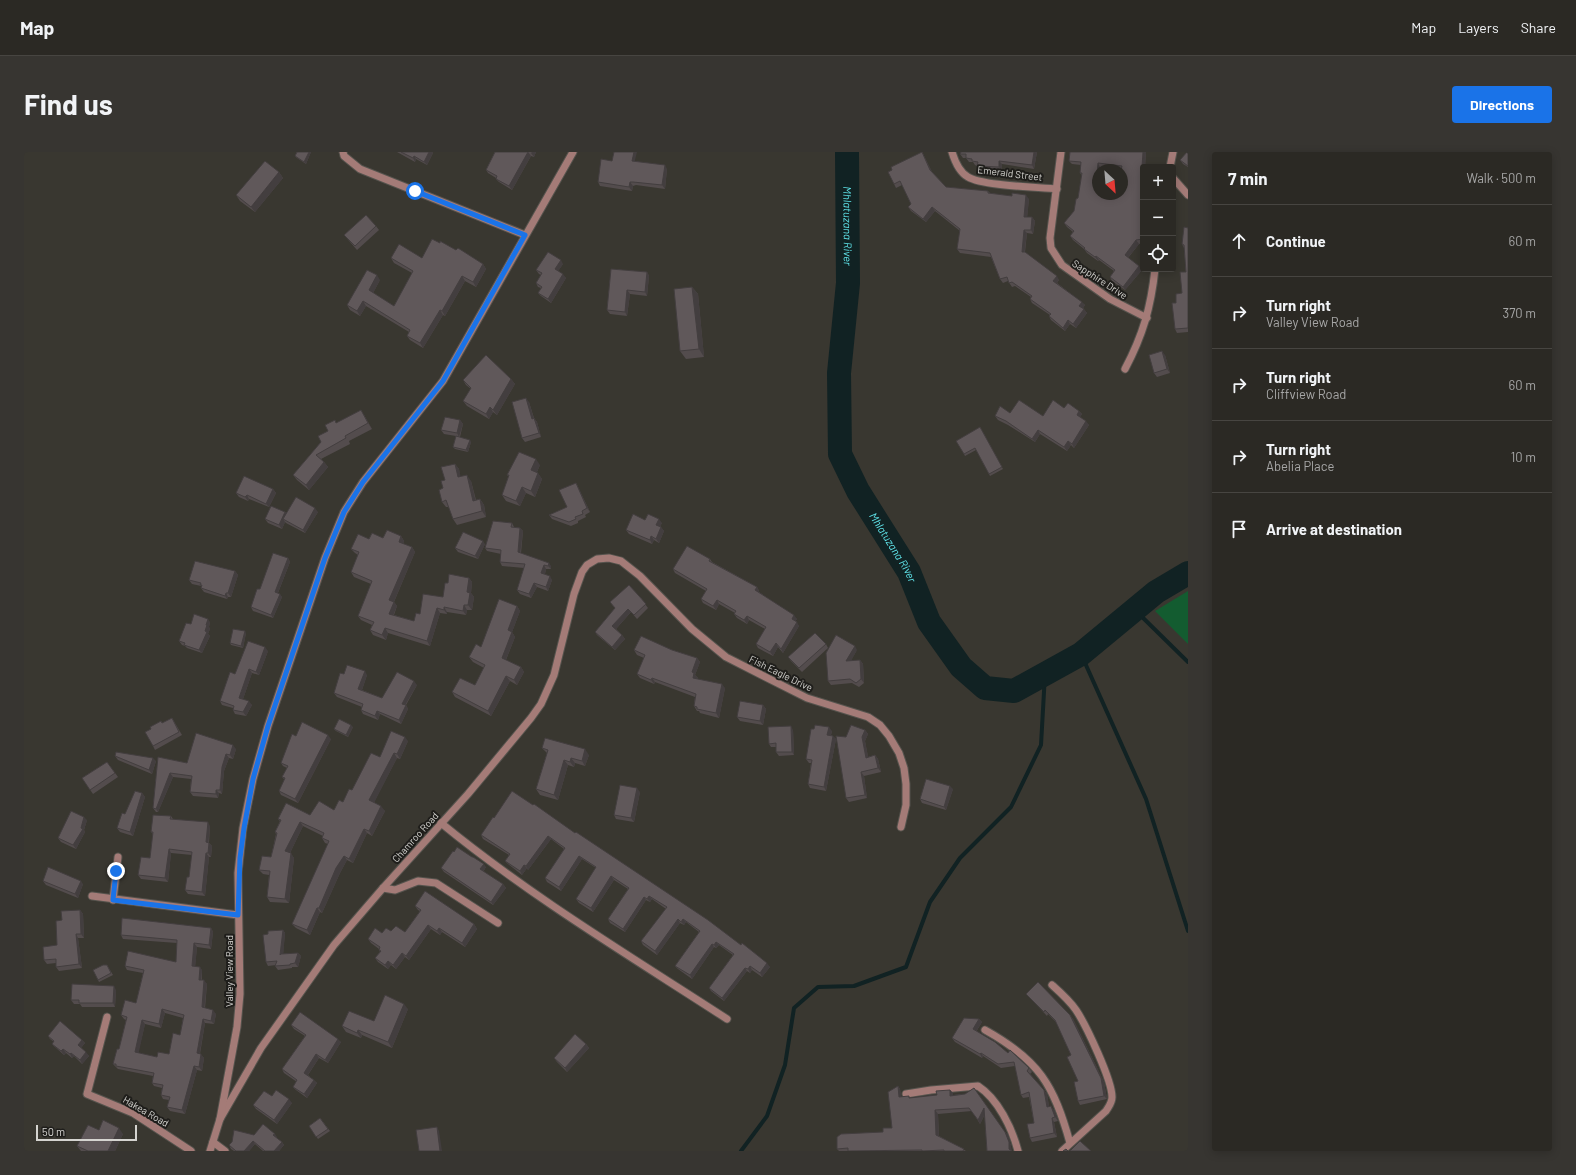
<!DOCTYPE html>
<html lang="en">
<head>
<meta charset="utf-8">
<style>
  :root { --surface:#2b2924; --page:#373531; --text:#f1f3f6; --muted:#a6a6a6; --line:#474541; --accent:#1a73e8 }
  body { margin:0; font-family:Barlow,sans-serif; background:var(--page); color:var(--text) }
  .controls { position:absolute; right:12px; top:12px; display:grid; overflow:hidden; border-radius:4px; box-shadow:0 2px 10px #0003 }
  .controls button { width:36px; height:36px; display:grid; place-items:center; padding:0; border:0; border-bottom:1px solid var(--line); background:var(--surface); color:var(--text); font:20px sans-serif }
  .compass { position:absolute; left:1068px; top:12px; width:36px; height:36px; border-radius:50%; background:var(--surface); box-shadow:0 2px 10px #0003; rotate:154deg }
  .scale { position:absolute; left:12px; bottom:10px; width:101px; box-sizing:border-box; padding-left:4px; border:2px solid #d5d4d0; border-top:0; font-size:11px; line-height:14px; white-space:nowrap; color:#d5d4d0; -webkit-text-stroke:3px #1f1e1b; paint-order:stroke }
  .stop { position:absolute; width:12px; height:12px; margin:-9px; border:3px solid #1a73e8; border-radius:50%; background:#fff }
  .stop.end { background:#1a73e8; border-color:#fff; box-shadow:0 1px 4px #0008 }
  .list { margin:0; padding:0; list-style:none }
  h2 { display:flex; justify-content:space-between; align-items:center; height:52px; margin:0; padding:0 16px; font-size:17px }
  h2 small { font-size:13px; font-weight:400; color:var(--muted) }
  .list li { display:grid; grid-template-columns:26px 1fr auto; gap:12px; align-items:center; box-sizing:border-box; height:72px; padding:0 16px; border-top:1px solid var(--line) }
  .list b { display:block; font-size:15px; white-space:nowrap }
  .list p { margin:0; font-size:13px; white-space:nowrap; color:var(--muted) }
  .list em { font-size:13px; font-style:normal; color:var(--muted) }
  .icon { flex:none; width:22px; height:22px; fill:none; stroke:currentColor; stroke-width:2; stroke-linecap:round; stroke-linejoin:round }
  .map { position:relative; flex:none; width:1164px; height:999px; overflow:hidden; border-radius:4px }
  header { display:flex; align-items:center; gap:24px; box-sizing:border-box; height:56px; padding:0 20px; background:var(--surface); border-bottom:1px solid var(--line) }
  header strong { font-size:19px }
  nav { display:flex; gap:22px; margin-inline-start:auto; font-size:14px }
  .intro { display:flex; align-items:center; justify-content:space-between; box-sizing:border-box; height:96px; padding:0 24px }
  h1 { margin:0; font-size:28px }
  .button { padding:10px 18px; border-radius:4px; background:var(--accent); color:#fff; font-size:14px; font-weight:700 }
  main { display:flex; gap:24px; padding:0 24px }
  aside { flex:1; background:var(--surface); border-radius:4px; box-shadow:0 2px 10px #0003 }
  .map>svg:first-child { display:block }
  .green { fill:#135c30 }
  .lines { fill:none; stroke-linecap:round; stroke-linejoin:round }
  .stream { stroke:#112223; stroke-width:4 }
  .river { stroke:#112223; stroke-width:24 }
  .minor-casing { stroke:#55534d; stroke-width:9 }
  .minor { stroke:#a47b77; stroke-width:7 }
  .wall { fill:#534c4d; fill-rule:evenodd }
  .shaded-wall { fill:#433e3f }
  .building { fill:#60585a; stroke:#433e3f; fill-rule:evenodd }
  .route { stroke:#1a73e8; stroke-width:5 }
  .labels { text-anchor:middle; stroke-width:4; stroke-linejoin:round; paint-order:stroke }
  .street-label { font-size:10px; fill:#d5d4d0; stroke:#1f1e1b }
  .water-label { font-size:11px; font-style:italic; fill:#5fe4ea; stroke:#1f1e1b }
</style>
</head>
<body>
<header>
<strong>Map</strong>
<nav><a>Map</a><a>Layers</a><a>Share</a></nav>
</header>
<div class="intro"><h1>Find us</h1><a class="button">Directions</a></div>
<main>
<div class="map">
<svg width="1164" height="999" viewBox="0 0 1164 999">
  <rect width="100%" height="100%" fill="#393730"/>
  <!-- green -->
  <polygon class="green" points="1164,439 1164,492 1131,459"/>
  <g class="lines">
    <!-- stream -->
    <g class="stream">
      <polyline points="1111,458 1164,510"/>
      <polyline points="1057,502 1122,647 1164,779"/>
      <polyline points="717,999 743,964 761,913 770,856 794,835 830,834 882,815 906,750 936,706 987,655 1017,593 1021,522"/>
    </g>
    <!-- river -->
    <path class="river" id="s1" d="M823 0 824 131 815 221 816 302 834 339 885 420 905 470 937 515 961 536 990 539 1057 502 1132 440 1164 421"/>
    <!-- minor casing -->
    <g class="minor-casing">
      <g id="minor">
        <polyline points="319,0 320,4 336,17 501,83"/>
        <path d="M928 0C931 10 935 20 944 25 959 34 1014 35 1033 37"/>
        <polyline points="1037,0 1026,86 1027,96 1038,113 1086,147 1123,166"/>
        <polyline points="1146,15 1149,0"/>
        <polyline points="1149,26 1164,43"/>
        <path d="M1101 217C1119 183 1127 155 1131 117"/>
        <path d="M417 671C506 744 606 804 703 867"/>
        <polyline points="359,736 371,738 394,729 412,731 474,771"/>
        <polyline points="68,744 214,763"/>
        <polyline points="89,748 94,705"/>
        <path d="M1028 833C1037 841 1045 848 1052 858 1062 873 1088 928 1088 945 1088 951 1085 954 1082 959L1038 999"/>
        <polyline points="83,865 63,942 109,961 167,999"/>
        <path d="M961 878C1015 908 1030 933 1046 991"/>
        <path d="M882 942 907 938 954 934C974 947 988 976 994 999"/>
        <polyline points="196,967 237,896 310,793 359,736 444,642 507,566 517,552 530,523 550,442 558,420 563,413 573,407 585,406 597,409 616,424 668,477 702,505 783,546 844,565 856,573 865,584 875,601 880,616 882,632 882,653 877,675"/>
        <polyline points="189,990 201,999"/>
        <polyline points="186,999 196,967 213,875 216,842 214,721 219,676 229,627 244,574 301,406 320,360 339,330 419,229 549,0"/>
      </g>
    </g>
    <!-- minor -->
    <use href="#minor" class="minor"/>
  </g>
  <!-- wall -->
  <g class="wall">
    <polygon points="273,0 287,0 282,12 273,6 271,4"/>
    <polygon points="373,0 408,0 409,1 403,13 392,7 391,10"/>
    <polygon points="471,0 512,0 510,5 507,4 488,38 475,30 472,27 472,26 464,21 462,18"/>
    <polygon points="898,0 908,20 922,35 964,39 966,41 1005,47 1003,65 1008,65 1011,69 1009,82 1003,81 1001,100 1035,128 1033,131 1061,153 1059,156 1063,161 1052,176 1046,172 1041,179 1027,168 1025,164 1026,163 1008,151 1006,147 1007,145 991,134 988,135 984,129 979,131 976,127 967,105 936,101 933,97 936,79 911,59 902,70 887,59 884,55 887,52 878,33 872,36 870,32 868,18"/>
    <polygon points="1013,0 1010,17 978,12 977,19 956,17 953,14 951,13 949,10 945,10 942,6 939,6 936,2"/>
    <path d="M1046 0H1122L1121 15H1119V91L1115 92 1104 106 1118 118 1101 138 1088 129 1086 125 1090 119 1075 108 1074 109 1063 101 1060 97 1049 88 1046 84 1049 80 1043 75 1040 71 1050 59 1054 46 1058 24 1056 21 1057 13 1048 12 1045 9ZM1076 15 1097 17 1098 42H1074V18Z"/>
    <polygon points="1164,0 1164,15 1159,12 1156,8"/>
    <polygon points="588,9 611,9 643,17 641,37 612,33 609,34 608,39 576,34 574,30"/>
    <polygon points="255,20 259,26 231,60 216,49 212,43"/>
    <polygon points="352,74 355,78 333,98 320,83"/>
    <polygon points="1164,76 1164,180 1153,181 1151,177 1152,151 1158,141 1162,120 1160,96 1158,92"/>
    <polygon points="416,91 459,112 462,117 452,135 441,129 421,164 419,163 399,196 386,188 383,184 385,180 342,154 336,164 326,158 323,153 356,128 349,141 370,154 388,121 370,111 367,106 398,106"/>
    <polygon points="539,112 534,119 542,126 527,151 517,144 514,141 517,136 514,135 512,131 517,123 515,122 512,118"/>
    <polygon points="587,117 623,120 625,124 623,144 606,142 603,164 586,162 583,158"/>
    <polygon points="668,135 674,142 680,205 662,207 656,199"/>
    <polygon points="1141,203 1146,221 1133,225 1130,221"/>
    <polygon points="487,227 491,232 473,263 469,260 465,267 443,254 439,249 447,237 442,233 439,228"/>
    <polygon points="505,250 510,266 513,270 517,285 501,290 498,286"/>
    <polygon points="1040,256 1055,259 1058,262 1056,265 1065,273 1050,296 1047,293 1043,299 1016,282 1011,290 984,273 974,268 971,264 986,261 1019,264"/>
    <polygon points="340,263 348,277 325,289 326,292 297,307 300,310 304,315 285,338 273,328 269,323 297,290 304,279 313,271"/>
    <polygon points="436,268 439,272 436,285 447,290 444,300 431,297 429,295 432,284 420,282 417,278"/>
    <polygon points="957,277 979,317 966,324 952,298 941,304 940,302"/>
    <polygon points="431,312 435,317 436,324 447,329 452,348 456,347 460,353 462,365 433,373 429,367 425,355 422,355 418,350 421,328"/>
    <polygon points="516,313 513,320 518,327 511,345 502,341 496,354 482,349 478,343 485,325 483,323"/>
    <polygon points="552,331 554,335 566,360 561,363 562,365 554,369 554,371 547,374 528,367 525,363 543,355"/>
    <polygon points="249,337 252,341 245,355 225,347 224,349 215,345 212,341"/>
    <polygon points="261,360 263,362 294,360 281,381 262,371 261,370 258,377 244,371 241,367"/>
    <polygon points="621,368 638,371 636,374 640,379 635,391 630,388 628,392 605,382 602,378"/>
    <polygon points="488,371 490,375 496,376 499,379 497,401 527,414 527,417 522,417 521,422 528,428 524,439 513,435 507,446 496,442 493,438 500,416 478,414 476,410 477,402 463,399 461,396"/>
    <polygon points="377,384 380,389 379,392 388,395 391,400 370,450 373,454 370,463 390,469 396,462 419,445 424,431 445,426 448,430 447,441 450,445 448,458 443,458 442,463 423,460 423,462 416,461 406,494 364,481 362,488 349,483 346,478 348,473 337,468 334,464 347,432 330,425 327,420 334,403 331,401 327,397 345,387"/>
    <polygon points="461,392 454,407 434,400 431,396"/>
    <polygon points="264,406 266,410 254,441 258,445 249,466 229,459 227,455 236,437"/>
    <polygon points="686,407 688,410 733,435 735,439 735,440 773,467 771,469 775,474 759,501 754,495 749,504 734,496 732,492 741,477 725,468 723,472 713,466 710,462 711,461 695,452 692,458 679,451 677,447 682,439 651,421 649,417"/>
    <polygon points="211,419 214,423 207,445 204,445 203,447 180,440 177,436 177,434 168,432 165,428"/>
    <polygon points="615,444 618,447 618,448 624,456 613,467 607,460 592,477 598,483 601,487 591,498 573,483 571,480 591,456 586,450"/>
    <polygon points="493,454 496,459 488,480 491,485 482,508 497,515 500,520 493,533 486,529 467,564 431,545 428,540 451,533 460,516 449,510 445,505 457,495"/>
    <polygon points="186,470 185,475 186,477 184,482 186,484 178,501 163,496 161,494 158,493 155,489 167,472"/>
    <polygon points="222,481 219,496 207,493 206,491"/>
    <polygon points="802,492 804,496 778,520 767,509 764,505"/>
    <polygon points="610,498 648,498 673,506 676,510 671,523 674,526 673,527 701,536 695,566 676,561 675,559 673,559 670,554 671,545 631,530 630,532 616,526 613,522 620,506 613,503"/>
    <polygon points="833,498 827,508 836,508 839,512 840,531 835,535 828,531 807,533 804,529"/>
    <polygon points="244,499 235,523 228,521 219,547 228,553 222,564 211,562 209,558 209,556 198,553 196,549 211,522"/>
    <polygon points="320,522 343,523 338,538 358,546 393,533 382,553 384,557 377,572 356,562 354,568 339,562 337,558 338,555 313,545 310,541"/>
    <polygon points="739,553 742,557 739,573 716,569 713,565"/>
    <polygon points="148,566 158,583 131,598 129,594 127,577 138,571"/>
    <polygon points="329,575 324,585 312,579 310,577"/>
    <polygon points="790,577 808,579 807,583 812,587 802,639 786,636 784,632 787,611 785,611 782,607"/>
    <polygon points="769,578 770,603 755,604 752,600 752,595 747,595 745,592"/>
    <polygon points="841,578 844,582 841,589 844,605 851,603 854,607 857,620 840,624 843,646 825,650 822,646 822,585"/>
    <polygon points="272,584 307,587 274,651 257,643 255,639 261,628 258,625 263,616 259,614 257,611"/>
    <polygon points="384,589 376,607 373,606 350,650 361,659 348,684 343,681 329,711 323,708 316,721 298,761 296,760 286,783 272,776 268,772 304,692 301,691 298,686 299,684 279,674 266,701 270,706 265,751 246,750 243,745 245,723 239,722 235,718 247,705 252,682 251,680 256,669 254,667 286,663 310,658 319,650 356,605"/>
    <polygon points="518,596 565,603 561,614 551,611 550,615 544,613 534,648 516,643 512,637 523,601"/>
    <polygon points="212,597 209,607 205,606 200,619 198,642 195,641 194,646 169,644 166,640 167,627 149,625 134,660 132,660 129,656 134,605 163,611"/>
    <polygon points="91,604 132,609 128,622 94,608"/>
    <polygon points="83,610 94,625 69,642 58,626"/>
    <polygon points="929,637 922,658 898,651 896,647"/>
    <polygon points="616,640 610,670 592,667 590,663"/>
    <polygon points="118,641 121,645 109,684 96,680 93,676 101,662"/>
    <polygon points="147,664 149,667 186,674 185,691 188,694 187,705 185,705 181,744 164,742 161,738 165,725 168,703 147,701 144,730 117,727 114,723 126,706 129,682 127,680"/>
    <polygon points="470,666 551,681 746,815 738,825 728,818 726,821 723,819 700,849 687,839 685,836 709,803 695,793 692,796 690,795 668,827 654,817 651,814 675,780 662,770 660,773 656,771 633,803 619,793 617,789 642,757 628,747 626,750 622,748 601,780 586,771 584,767 604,737 590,728 569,760 555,751 552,747 572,716 558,707 537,739 523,730 521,726 540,697 527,687 504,718 503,716 498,723 484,712 481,709 485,703 459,687 457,683"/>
    <polygon points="63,668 60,678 61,680 52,697 37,690 34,686"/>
    <polygon points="462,715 459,720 479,732 482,736 469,753 420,720 417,716"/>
    <polygon points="19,729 59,732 54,746 22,733"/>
    <polygon points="391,754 450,772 453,777 441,795 418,780 416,783 407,777 385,808 381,805 372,817 367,813 364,817 354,810 351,806 356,800 355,798 355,797 347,791 344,787 358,781 367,779 381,780 396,759 394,758"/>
    <polygon points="56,758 59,762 60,786 54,786 58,816 35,819 32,815 32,811 23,812 20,808 33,793 38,768"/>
    <path d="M187 776 189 780 187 797 173 795 171 814 178 818V828L183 832 181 856 192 862 190 872 181 871 176 902 180 906 178 919 173 918 161 962 146 959 143 955 145 948 139 947 137 943 138 936 130 934 128 931 129 924 94 917 89 912 95 897 102 868 100 867 97 863 112 851 119 821 103 818 101 814 152 810 153 791 99 787 97 783ZM141 861 159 866 156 883 145 902 133 905 114 901 121 872 137 876Z"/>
    <polygon points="259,778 261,781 259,802 274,801 277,804 274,815 268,815 268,816 254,818 251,814 252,813 244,814 242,810 244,782"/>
    <polygon points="83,813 89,823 75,830 74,828"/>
    <polygon points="92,838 91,855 58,855 56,852 50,852 47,848"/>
    <polygon points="1002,842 1046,863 1049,867 1080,930 1083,947 1056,953 1054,949 1054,929 1047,903 1032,870 1024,862 1023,864 1005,845"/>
    <polygon points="384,857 368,896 338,883 337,886 322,880 318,874 350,869"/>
    <polygon points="955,867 958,870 952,880 1005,916 1008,920 1006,922 1023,942 1025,955 1030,958 1034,969 1030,970 1033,985 1008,990 1006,986 1010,971 1005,945 999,946 997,943 991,914 977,916 959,904 958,906 931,890 928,886"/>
    <polygon points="267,873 317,890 304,911 295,906 284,923 293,931 283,946 272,938 269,935 273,930 260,921 258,917 281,884 270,877"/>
    <polygon points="24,884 58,888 61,891 57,896 65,904 58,912 50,904 48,906 42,901 40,903 31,895 28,892 30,890 26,887"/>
    <polygon points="562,892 565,896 543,920 533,910 530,906"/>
    <polygon points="874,934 876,937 877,945 886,946 913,943 926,938 929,941 929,943 941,942 984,983 987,994 960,964 956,972 948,959 914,962 915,984 942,999 815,999 813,997 859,980 868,976"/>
    <polygon points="248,944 268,951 253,972 232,957 229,953"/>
    <polygon points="296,966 306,979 294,987 285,974"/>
    <polygon points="75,978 99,982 91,999 57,999 53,994"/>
    <polygon points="230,983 253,985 252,986 258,990 260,993 255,999 239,999 231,992 225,999 210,999 207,997 205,993"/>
  </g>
  <!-- shaded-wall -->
  <g class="shaded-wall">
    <polygon points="285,0 287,0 282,12 280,10"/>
    <polygon points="405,0 408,0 409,1 403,13 400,10"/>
    <polygon points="504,0 507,4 488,38 485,34"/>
    <polygon points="508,0 512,0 510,5 507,1"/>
    <polygon points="610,0 613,0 610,12 608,9"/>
    <polygon points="898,0 909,22 906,18"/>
    <polygon points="1010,0 1013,0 1010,17 1008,13"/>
    <polygon points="1119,0 1122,0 1121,15 1118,15"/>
    <polygon points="390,4 392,7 391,10 389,6"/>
    <polygon points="975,9 978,12 977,19 975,15"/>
    <polygon points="1074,11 1076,15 1076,18 1074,18 1074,37 1072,33"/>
    <polygon points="641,13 643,17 641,37 638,33"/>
    <polygon points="255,20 259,26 231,60 227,55"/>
    <polygon points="606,30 609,34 608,39 605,35"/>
    <polygon points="1002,43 1005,47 1003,68 1000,65"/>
    <polygon points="908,55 911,59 902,70 899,67"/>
    <polygon points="1008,65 1011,69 1009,82 1007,78"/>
    <polygon points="1000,78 1003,81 1000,104 998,100"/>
    <polygon points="1112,88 1115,92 1103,107 1101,103"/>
    <polygon points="1072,104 1075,108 1074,109 1071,105"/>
    <polygon points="537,108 539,112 533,121 531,117"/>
    <polygon points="459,112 462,117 452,135 449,130"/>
    <polygon points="1115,114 1118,118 1101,138 1099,135"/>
    <polygon points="623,120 625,124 623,144 621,140"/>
    <polygon points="539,122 542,126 527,151 524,147"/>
    <polygon points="353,123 356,128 348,143 345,138"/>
    <polygon points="438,124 441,129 421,164 418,159"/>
    <polygon points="1033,124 1035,128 1032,132 1029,129"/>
    <polygon points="668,135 674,142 680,205 675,197"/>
    <polygon points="603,138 606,142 603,164 601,160"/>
    <polygon points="339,149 342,154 336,164 333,159"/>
    <polygon points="1058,150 1061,153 1058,158 1055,154"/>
    <polygon points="1060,157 1063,161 1052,176 1049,172"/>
    <polygon points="416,158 419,163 399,196 396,191"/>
    <polygon points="1044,168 1046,172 1041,179 1039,176"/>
    <polygon points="1138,199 1141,203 1146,221 1143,217"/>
    <polygon points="487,227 491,232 473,263 469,258"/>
    <polygon points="502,246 505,250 511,271 508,267"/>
    <polygon points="466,255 469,260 465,267 462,262"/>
    <polygon points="337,258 340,263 348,277 344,271"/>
    <polygon points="1055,259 1058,262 1055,267 1053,263"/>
    <polygon points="510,266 513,270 517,285 515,281"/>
    <polygon points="436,268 439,272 435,285 433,281"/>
    <polygon points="1062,269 1065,273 1050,296 1048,292"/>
    <polygon points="1014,278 1016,282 1011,290 1008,287"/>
    <polygon points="446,288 447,290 444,300 442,298"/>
    <polygon points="1044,289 1047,293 1043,299 1040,295"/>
    <polygon points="512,307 516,313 511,324 507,318"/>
    <polygon points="300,310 304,315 285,338 282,333"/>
    <polygon points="431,312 435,317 438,331 434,325"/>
    <polygon points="514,321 518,327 511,345 507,339"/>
    <polygon points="443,323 447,329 453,355 449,349"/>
    <polygon points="552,331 554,335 566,360 563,356"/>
    <polygon points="498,335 502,341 496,354 492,349"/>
    <polygon points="249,337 252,341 245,355 242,352"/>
    <polygon points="223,343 225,347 224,349 221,345"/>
    <polygon points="456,347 460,353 462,365 458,359"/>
    <polygon points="291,356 294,360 281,381 279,378"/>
    <polygon points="261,360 264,364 259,367 261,370 258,377 255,373"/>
    <polygon points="635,367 638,371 635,377 632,373"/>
    <polygon points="637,375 640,379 635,391 632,387"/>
    <polygon points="496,376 499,379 496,403 494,400"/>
    <polygon points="377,384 380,389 378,394 375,390"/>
    <polygon points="627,384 630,388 628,392 626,388"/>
    <polygon points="459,389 461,392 454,407 451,404"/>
    <polygon points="388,395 391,400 369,452 365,448"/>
    <polygon points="264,406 266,410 253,443 251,440"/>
    <polygon points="525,411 527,414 527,417 524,414"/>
    <polygon points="520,413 522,417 520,425 517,421"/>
    <polygon points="211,419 214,423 207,445 204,441"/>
    <polygon points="526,424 528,428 524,439 522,435"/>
    <polygon points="445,426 448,430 447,441 450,445 448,458 444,453 443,440"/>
    <polygon points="510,431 513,435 507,446 505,442"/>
    <polygon points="733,435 735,439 734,442 731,438"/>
    <polygon points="202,441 204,445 203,447 201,444"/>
    <polygon points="256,442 258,445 249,466 247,463"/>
    <polygon points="693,448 695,452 692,458 689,454"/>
    <polygon points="370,450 373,454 368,466 365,462"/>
    <polygon points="440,453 443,458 442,463 439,459"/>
    <polygon points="493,454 496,459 488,480 491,485 481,510 478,506 484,478"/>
    <polygon points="420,455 423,460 423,462 420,458"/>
    <polygon points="413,456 416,461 406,494 403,489"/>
    <polygon points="604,457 607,460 591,478 588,474"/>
    <polygon points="770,463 773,467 770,471 768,467"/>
    <polygon points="723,464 725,468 723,472 720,468"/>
    <polygon points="184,467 186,470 185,475 186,477 184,482 186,484 178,501 175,498 181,479 182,473"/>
    <polygon points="773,470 775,474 759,501 757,497"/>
    <polygon points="361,476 364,481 362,488 358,483"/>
    <polygon points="221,479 222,481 219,496 217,494"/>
    <polygon points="598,483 601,487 591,498 588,495"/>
    <polygon points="752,491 754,495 749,504 746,500"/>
    <polygon points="831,494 833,498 825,513 822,509"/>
    <polygon points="241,495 244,499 235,523 232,520"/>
    <polygon points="673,506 676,510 671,523 674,526 672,530 669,526 668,520"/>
    <polygon points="836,508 839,512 840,531 837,527"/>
    <polygon points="497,515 500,520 493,533 490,528"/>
    <polygon points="225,517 228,521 218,550 215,546"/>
    <polygon points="341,519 343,523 337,541 334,537"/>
    <polygon points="482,524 486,529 467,564 464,559"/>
    <polygon points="628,526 631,530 630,532 627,528"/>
    <polygon points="390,529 393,533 380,555 378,552"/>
    <polygon points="698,532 701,536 695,566 692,561"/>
    <polygon points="225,549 228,553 222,564 219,560"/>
    <polygon points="382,553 384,557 377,572 375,568"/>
    <polygon points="739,553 742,557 739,573 736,569"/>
    <polygon points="353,559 356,562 354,568 351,564"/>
    <polygon points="327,573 329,575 324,585 322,583"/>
    <polygon points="767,574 769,578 770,603 768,600"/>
    <polygon points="805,575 808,579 806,587 803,583"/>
    <polygon points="841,578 844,582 841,589 845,609 842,606 838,585"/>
    <polygon points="304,583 307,587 274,651 271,647"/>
    <polygon points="809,584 812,587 802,639 800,635"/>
    <polygon points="381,585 384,589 376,607 373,602"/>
    <polygon points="209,593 212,597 209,607 206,603"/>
    <polygon points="561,597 565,603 561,614 558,609"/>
    <polygon points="370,601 373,606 349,653 345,648"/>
    <polygon points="202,602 205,606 200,619 198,642 196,638 198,615"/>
    <polygon points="851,603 854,607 857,620 854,616"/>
    <polygon points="129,606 132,609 128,622 125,618"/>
    <polygon points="547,606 551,611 550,615 546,610"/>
    <polygon points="540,608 544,613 534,648 530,643"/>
    <polygon points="837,620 840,624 843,646 841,643"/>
    <polygon points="146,621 149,625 134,660 132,657"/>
    <polygon points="926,634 929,637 922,658 920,655"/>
    <polygon points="613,636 616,640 610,670 607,666"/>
    <polygon points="192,638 195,641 194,646 192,642"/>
    <polygon points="118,641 121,645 109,684 106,680"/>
    <polygon points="357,654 361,659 348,684 345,679"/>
    <polygon points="60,665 63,668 60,678 61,680 52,697 49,693 57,676"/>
    <polygon points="184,670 186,674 184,694 182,690"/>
    <polygon points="276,670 279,674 265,703 261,699"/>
    <polygon points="340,677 343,681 329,711 325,707"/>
    <polygon points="524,684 527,687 504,718 502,714"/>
    <polygon points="185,691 188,694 187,705 184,701"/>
    <polygon points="145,697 147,701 144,730 141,726"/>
    <polygon points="182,701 185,705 181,744 178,740"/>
    <polygon points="267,701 270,706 265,751 261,747"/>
    <polygon points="320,704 323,708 316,721 298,761 295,756 312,716"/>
    <polygon points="555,704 558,707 537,739 535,735"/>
    <polygon points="460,712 462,715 458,721 456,717"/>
    <polygon points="500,713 503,716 498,723 496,719"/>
    <polygon points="587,724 590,728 569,760 567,756"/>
    <polygon points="57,729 59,732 54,746 51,742"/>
    <polygon points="479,732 482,736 469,753 467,750"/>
    <polygon points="625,744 628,747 626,750 623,747"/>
    <polygon points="620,745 622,748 601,780 599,777"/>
    <polygon points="293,756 296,760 286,783 283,778"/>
    <polygon points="56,758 59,762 60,786 57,782"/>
    <polygon points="654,767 656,771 633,803 631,799"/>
    <polygon points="659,767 662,770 660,773 657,770"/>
    <polygon points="450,772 453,777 441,795 438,791"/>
    <polygon points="404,773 407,777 385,808 382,804"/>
    <polygon points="187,776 189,780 187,797 185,793"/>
    <polygon points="415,776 418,780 416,783 413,779"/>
    <polygon points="259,778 261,781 259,806 256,803"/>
    <polygon points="52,782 54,786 58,816 55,812"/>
    <polygon points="692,790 695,793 692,796 690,793"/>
    <polygon points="170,791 173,795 171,818 168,814"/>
    <polygon points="688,792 690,795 668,827 666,823"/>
    <polygon points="274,801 277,804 274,815 271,811"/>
    <polygon points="378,801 381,805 372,817 369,813"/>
    <polygon points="364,809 367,813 364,817 361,813"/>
    <polygon points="743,811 746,815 738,825 736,821"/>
    <polygon points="726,814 728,818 726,821 724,817"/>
    <polygon points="176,815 178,818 177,832 175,828"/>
    <polygon points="721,816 723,819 700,849 698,846"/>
    <polygon points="180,828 183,832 180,859 178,855"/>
    <polygon points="90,834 92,838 91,855 89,851"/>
    <polygon points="380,852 384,857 368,896 364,890"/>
    <polygon points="138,857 141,861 137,876 135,872"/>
    <polygon points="189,858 192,862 190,872 187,869"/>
    <polygon points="1046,863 1049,867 1080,930 1083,947 1080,944"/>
    <polygon points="179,867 181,871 175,905 173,901"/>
    <polygon points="955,867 958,870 951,881 949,877"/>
    <polygon points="118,868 121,872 114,904 111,900"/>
    <polygon points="334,878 338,883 337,886 333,881"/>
    <polygon points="314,887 317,890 304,911 301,908"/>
    <polygon points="58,888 61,891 56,897 54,893"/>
    <polygon points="562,892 565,896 543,920 541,916"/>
    <polygon points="39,897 42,901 40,903 37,899"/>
    <polygon points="62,900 65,904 58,912 56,908"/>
    <polygon points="47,901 50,904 48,906 46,902"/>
    <polygon points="957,901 959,904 958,906 956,902"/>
    <polygon points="177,902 180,906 178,919 175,915"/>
    <polygon points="292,902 295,906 283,924 280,921"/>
    <polygon points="170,914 173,918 161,962 158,958"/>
    <polygon points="290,928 293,931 283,946 280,942"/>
    <polygon points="874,934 876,937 878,949 875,945"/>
    <polygon points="926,938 929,941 929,947 926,944"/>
    <polygon points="1020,938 1023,942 1026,959 1023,955"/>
    <polygon points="265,947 268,951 253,972 250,968"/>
    <polygon points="1027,954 1030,958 1034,969 1031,965"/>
    <polygon points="960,956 962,960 956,972 954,968"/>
    <polygon points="911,958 914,962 915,987 912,983"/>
    <polygon points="1028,966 1030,970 1033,985 1030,981"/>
    <polygon points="413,975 415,979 418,999 416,999"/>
    <polygon points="95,976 99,982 91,999 84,999"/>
    <polygon points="981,980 984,983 987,994 988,999 985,997"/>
    <polygon points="251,982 253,985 252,987 249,983"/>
    <polygon points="229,989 231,992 225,999 220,999"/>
    <polygon points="258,990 260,993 255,999 250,999"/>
  </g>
  <!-- building -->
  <g class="building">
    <polygon points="273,0 285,0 280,10 271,4"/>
    <polygon points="377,0 405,0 400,10 390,4 389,6"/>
    <polygon points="471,0 504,0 485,34 472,27 473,24 462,18"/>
    <polygon points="590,0 610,0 608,9 641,13 638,33 609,30 606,30 605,35 574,30 577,7 588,9"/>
    <polygon points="898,0 906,18 922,35 964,39 964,41 988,44 988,41 1002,43 1000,65 1008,65 1007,78 1000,78 998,100 1001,100 1033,124 1029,129 1058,150 1055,154 1060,157 1049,172 1044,168 1039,176 1025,164 1027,162 1006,147 1008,144 988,130 985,131 983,125 976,127 966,101 933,97 936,77 908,55 899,67 884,55 887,52 876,29 870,32 864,20 868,18 867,15"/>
    <polygon points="937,0 1010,0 1008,13 975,9 975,15 953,14 954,10 948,9 948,7 942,6 942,2 936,2"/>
    <path d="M1046 0H1119L1118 15H1121H1119V87L1112 88 1101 103 1115 114 1099 135 1086 125 1091 118 1072 104 1071 105 1060 97 1061 96 1046 84 1050 79 1040 71 1050 59 1052 47 1054 46 1058 21H1056L1057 10 1045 9ZM1074 11 1098 14 1097 18H1098V42H1074V34L1072 33Z"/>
    <polygon points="1163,0 1164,0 1164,14 1156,8"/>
    <polygon points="241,9 255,20 227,55 212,43"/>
    <polygon points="342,63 352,74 331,94 320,83"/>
    <polygon points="1160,75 1164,76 1164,176 1151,177 1148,151 1152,151 1152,142 1158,141 1156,120 1162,120 1160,93 1158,92"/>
    <polygon points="408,87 416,91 416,89 432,98 434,96 459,112 449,130 438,124 418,159 416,158 396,191 383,184 386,178 339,149 333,159 323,153 343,118 353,123 345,138 370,154 389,119 367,106 375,92 398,106"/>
    <polygon points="524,100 537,108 531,117 539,122 524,147 514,141 518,135 512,131 518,121 512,118"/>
    <polygon points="587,117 623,120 621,140 603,138 601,160 583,158"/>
    <polygon points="668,135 675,197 656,199 650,137"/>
    <polygon points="1138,199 1143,217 1130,221 1125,203"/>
    <polygon points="462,203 487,227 469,258 466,255 462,262 439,249 447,236 439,228"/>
    <polygon points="502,246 508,267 510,266 515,281 498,286 488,250"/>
    <polygon points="995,248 1019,264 1029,248 1040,256 1044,251 1055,259 1053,263 1062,269 1048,292 1044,289 1040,295 1014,278 1008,287 982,269 971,264 976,254 986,261"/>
    <polygon points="337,258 344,271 321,284 322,286 292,303 300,310 282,333 269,323 297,290 294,284 304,279 301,273 311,268 312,271"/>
    <polygon points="421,265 436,268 433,281 417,278"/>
    <polygon points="956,275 978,315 965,322 951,296 940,302 932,289"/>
    <polygon points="432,284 446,288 442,298 429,295"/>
    <polygon points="495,300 512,307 507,318 514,321 507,339 498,335 492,349 478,343 485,323 483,323"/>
    <polygon points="431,312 434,325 443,323 449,349 456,347 458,359 429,367 422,348 418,350 415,338 419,336 417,329 421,328 417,315"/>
    <polygon points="220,324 249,337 242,352 223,343 221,345 212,341"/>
    <polygon points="552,331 563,356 558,359 559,362 551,365 552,367 545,370 525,363 543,355 535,338"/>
    <polygon points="272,345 291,356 279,378 259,367"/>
    <polygon points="247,354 261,360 255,373 241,367"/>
    <polygon points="609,362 621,368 624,362 635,367 632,373 637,375 632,387 627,384 626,388 602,378"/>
    <polygon points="469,369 488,371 487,375 496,376 494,400 525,411 524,414 520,413 517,421 526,424 522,435 510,431 505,442 493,438 501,412 476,410 477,398 461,396"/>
    <polygon points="363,378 377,384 375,390 388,395 365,448 370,450 365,462 390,469 392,461 396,462 399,442 419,445 421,431 424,431 425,422 445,426 443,440 446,441 444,453 440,453 439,459 420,455 420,458 413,456 403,489 361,476 358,483 346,478 350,470 334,464 348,429 327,420 335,400 327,397 334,382 345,387 348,381 359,386"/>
    <polygon points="439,380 459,389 451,404 431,396"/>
    <polygon points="663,394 686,407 685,409 733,435 731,438 770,463 768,467 773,470 757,497 752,491 746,500 732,492 742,475 723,464 720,468 710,462 712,459 693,448 689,454 677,447 683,437 649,417"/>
    <polygon points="249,401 264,406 251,440 256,442 247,463 227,455 233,437 236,437"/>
    <polygon points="171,409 211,419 204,441 202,441 201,444 177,436 178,433 176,433 177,431 165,428"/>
    <polygon points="605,433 615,444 622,452 610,463 604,457 588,474 598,483 588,495 571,480 591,456 586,450"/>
    <polygon points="475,447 493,454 484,478 488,480 478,506 497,515 490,528 482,524 464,559 428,540 436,526 451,533 461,513 445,505 452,492 457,495"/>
    <polygon points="170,462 184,467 182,473 183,473 181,479 183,480 175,498 160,493 161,491 155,489 162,471 167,472"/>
    <polygon points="209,477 221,479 217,494 206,491"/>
    <polygon points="791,481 802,492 775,516 764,505"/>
    <polygon points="812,483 831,494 822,509 836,508 837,527 832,531 826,527 804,529 802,501"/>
    <polygon points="617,484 648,498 673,506 668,520 670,521 669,526 698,532 692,561 673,557 673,555 670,554 672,542 628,526 627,528 613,522 621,503 610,498"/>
    <polygon points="224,489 241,495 232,520 225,517 215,546 225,549 219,560 209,558 210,554 196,549 206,520 211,522"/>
    <polygon points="323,513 341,519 334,537 358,546 373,520 390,529 378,552 382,553 375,568 353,559 351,564 337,558 339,552 310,541 316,521 320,522"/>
    <polygon points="716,549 739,553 736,569 713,565"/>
    <polygon points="148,566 155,580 129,594 121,580 127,577 126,575 137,569 138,571"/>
    <polygon points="315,567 327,573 322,583 310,577"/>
    <polygon points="278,570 304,583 271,647 255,639 261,626 258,625 264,614 257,611 268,582 272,584"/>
    <polygon points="791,573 805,575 803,583 809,584 800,635 784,632 788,608 782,607 787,577 790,577"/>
    <polygon points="827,573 841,578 838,585 842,606 851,603 854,616 837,620 841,643 822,646 812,584 822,585"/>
    <polygon points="767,574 768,600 752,600 752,591 745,592 744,575"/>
    <polygon points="367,579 381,585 373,602 370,601 345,648 357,654 345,679 340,677 325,707 320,704 312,716 295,756 293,756 283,778 268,772 305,689 298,686 300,681 276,670 261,699 267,701 261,747 243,745 246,719 235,718 238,704 247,705 253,681 251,680 257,668 254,667 262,651 286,663 295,649 310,658 315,648 319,650 325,637 328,638 347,601 356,605"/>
    <polygon points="172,581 209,593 206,603 202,602 198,615 196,638 192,638 192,642 166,640 168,624 146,621 132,657 129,656 134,605 163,611"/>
    <polygon points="521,586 561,597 558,609 547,606 546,610 540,608 530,643 512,637 524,598 518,596"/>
    <polygon points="92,600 129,606 125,618 91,604"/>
    <polygon points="83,610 91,621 66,638 58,626"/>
    <polygon points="902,627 926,634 920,655 896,647"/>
    <polygon points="596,633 613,636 607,666 590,663"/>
    <polygon points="111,639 118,641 106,680 93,676 98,661 101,662"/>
    <polygon points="488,639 509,653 510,652 551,681 552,680 684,768 717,793 718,791 743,811 736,821 726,814 724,817 721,816 698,846 685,836 710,802 692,790 690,793 688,792 666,823 651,814 676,779 659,767 657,770 654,767 631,799 617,789 643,755 625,744 623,747 620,745 599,777 584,767 605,736 587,724 567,756 552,747 572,715 555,704 535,735 521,726 541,696 524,684 502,714 500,713 496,719 481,709 486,702 457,683 469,665 470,666"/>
    <polygon points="47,659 60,665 57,676 59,677 49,693 34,686"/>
    <polygon points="129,663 147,664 146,667 184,670 182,690 185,691 184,701 182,701 178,740 161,738 163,725 165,725 168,700 145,697 141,726 114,723 117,705 126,706 129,680 127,680"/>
    <polygon points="433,695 448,705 449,705 460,712 456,717 479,732 467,750 417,716 429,699 430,700"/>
    <polygon points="24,715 57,729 51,742 19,729"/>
    <polygon points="401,739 450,772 438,791 415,776 413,779 404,773 382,804 378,801 369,813 364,809 361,813 351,806 357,799 355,798 356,795 344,787 351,776 358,781 362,776 367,779 372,774 381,780 397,758 391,754"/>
    <polygon points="56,758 57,782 52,782 55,812 32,815 32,807 20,808 19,795 33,793 32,769 38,768 37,759"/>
    <path d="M98 766 187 776 185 793 170 791 168 814 176 815 175 828H180L178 855 189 858 187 869 179 867 173 901 177 902 175 915 170 914 158 958 143 955 146 945 137 943 139 933 128 931 130 921 92 914V912H89L93 897H95L103 865 97 863 101 848 112 851 120 818 101 814 104 799 152 810 153 788 97 783ZM138 857 160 863 156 883 149 881 145 902 134 900 133 905 111 900 118 868 135 872Z"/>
    <polygon points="259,778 256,803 257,802 274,801 271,811 266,812 266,813 251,814 253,809 242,810 239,783 244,782 244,779"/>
    <polygon points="79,813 83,813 87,821 74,828 69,818"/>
    <polygon points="1014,830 1046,863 1077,926 1080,944 1054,949 1050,930 1054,929 1043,905 1047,903 1031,868 1021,858 1020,860 1002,842"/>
    <polygon points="48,832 90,834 89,851 55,851 55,848 47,848"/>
    <polygon points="361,843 380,852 364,890 334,878 333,881 318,874 325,859 350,869"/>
    <polygon points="276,860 314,887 301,908 292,902 280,921 290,928 280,942 269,935 273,928 258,917 282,883 267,873"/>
    <polygon points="940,866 955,867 949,877 971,890 984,901 986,898 1005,916 1003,919 1020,938 1023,955 1027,954 1031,965 1028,966 1030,981 1006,986 1003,972 1010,971 1005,940 997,943 990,910 974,912 957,901 956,902 928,886"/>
    <polygon points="36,869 58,888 54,893 62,900 56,908 47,901 46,902 39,897 37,899 28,892 30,889 24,884"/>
    <polygon points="551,882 562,892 541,916 530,906"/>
    <polygon points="874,934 875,945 885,944 885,946 913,943 912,939 926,938 926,944 941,942 950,936 981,980 985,990 985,997 988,999 963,999 960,956 954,968 945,956 911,958 912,983 940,997 939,999 920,999 920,998 898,999 898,998 824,999 824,996 813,997 813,985 817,982 859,980 859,976 868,976 864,940"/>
    <polygon points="252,938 265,947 250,968 229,953 240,939 248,944"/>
    <polygon points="296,966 304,977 292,985 285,974"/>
    <polygon points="79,968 95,976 84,999 64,999 53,994 64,973 75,978"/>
    <polygon points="239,972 251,982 249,983 258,990 250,999 241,999 229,989 220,999 212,999 205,993 208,990 210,978 230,983"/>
    <polygon points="413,975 416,999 395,999 392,978"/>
    <polygon points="1056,989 1067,999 1046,999"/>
    <polygon points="1042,997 1044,999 1039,999"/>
  </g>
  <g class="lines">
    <!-- route -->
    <polyline class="route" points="92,719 89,748 214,763 216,706 220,676 229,627 244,574 301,406 320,360 339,330 419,229 501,83 391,39"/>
  </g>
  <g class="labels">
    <!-- street labels -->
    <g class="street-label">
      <text transform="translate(986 21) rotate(7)" y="4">Emerald Street</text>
      <text transform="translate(1076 127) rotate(33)" y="4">Sapphire Drive</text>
      <text transform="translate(757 521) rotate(26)" y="4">Fish Eagle Drive</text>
      <text transform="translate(391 685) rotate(-48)" y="4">Chamroo Road</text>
      <text transform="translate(205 819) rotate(-90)" y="4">Valley View Road</text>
      <text transform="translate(122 959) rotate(30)" y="4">Hakea Road</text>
    </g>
    <!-- water labels -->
    <g class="water-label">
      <text dy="4" stroke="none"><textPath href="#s1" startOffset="74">Mhlatuzana River</textPath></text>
      <text dy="4" stroke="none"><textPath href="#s1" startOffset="410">Mhlatuzana River</textPath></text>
    </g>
  </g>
</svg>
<div class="controls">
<button>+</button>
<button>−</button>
<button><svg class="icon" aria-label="locate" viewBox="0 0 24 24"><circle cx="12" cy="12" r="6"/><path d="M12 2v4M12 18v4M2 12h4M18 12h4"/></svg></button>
</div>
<svg class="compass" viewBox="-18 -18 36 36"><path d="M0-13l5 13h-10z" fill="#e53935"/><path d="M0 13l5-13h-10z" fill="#a6a6a6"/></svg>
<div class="scale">50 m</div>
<div class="stop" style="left:391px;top:39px"></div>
<div class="stop end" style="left:92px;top:719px"></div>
</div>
<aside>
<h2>7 min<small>Walk · 500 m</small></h2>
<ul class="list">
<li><svg class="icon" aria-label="ahead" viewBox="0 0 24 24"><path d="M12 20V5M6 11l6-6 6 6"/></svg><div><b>Continue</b></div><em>60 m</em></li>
<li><svg class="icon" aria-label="right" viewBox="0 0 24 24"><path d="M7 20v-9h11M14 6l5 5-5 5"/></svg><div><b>Turn right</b><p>Valley View Road</p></div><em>370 m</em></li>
<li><svg class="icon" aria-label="right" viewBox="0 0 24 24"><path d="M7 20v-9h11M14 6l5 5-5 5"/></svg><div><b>Turn right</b><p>Cliffview Road</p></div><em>60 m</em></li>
<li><svg class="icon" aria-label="right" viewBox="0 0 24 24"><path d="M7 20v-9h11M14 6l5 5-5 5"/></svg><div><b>Turn right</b><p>Abelia Place</p></div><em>10 m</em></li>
<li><svg class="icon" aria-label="arrive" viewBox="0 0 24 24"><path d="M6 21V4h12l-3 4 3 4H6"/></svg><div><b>Arrive at destination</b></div></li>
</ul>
</aside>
</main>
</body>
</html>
